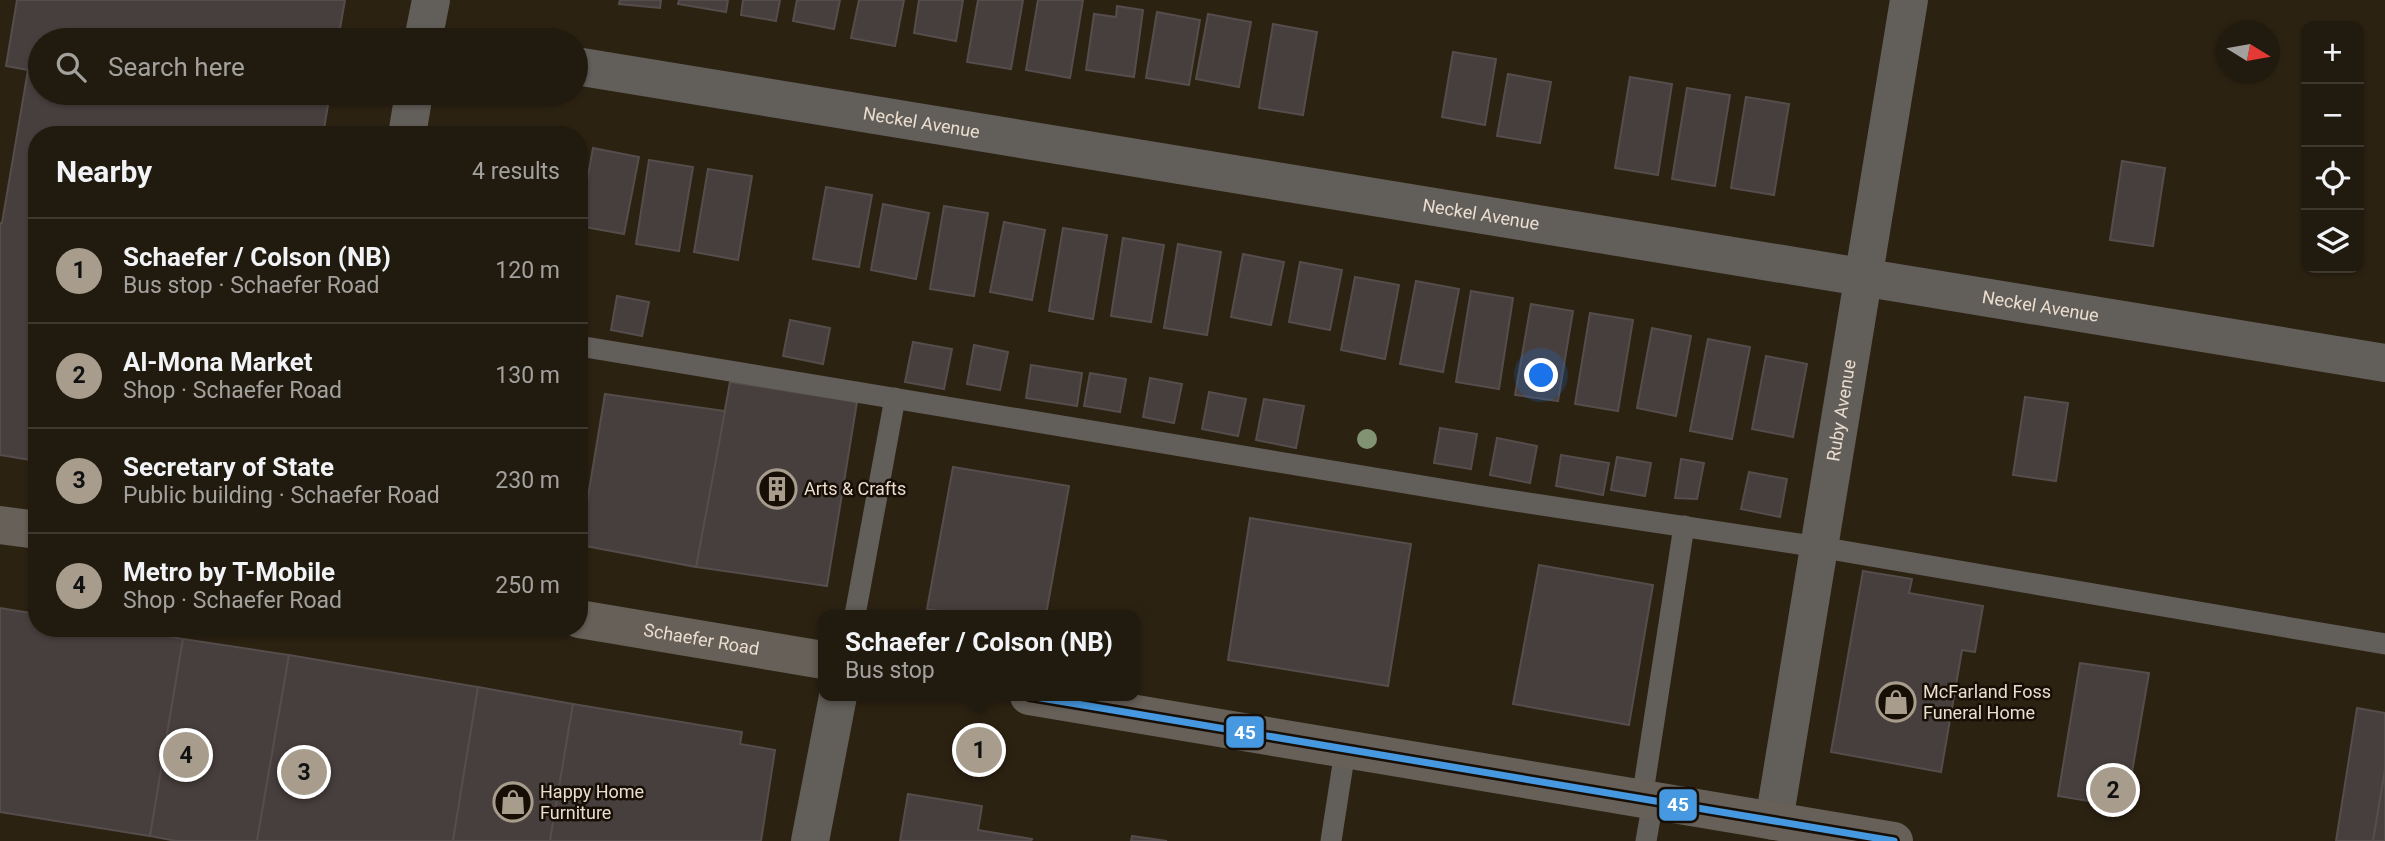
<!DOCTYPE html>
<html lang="en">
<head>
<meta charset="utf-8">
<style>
  :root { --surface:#211a0e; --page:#2d271c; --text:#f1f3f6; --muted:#a2a19e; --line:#3e382e; --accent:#a89c8d }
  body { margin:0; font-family:Roboto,sans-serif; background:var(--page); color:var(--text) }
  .controls { position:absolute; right:21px; top:21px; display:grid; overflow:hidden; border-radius:14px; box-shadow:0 2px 5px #0004 }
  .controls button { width:63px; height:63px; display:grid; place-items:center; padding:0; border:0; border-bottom:2px solid var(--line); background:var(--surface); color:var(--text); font:35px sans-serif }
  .compass { position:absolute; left:2217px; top:21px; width:63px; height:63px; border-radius:50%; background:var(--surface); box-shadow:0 2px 5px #0004; rotate:101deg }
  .you { position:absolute; left:1542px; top:376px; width:24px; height:24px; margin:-18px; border:5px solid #fff; border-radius:50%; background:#1a73e8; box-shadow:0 0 0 10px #1a73e833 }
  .badge { display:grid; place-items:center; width:46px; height:46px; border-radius:50%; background:var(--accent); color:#111; font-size:23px; font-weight:700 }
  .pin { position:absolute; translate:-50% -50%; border:4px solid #fff; box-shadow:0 2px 7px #0006 }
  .popup { position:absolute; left:818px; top:610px; width:322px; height:91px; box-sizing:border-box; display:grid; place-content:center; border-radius:14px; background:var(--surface); filter:drop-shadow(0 2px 5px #0005); font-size:23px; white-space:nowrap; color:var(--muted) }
  .popup b { font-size:26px; color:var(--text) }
  .popup::after { content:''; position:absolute; left:50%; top:100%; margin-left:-14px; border:14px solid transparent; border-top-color:var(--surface) }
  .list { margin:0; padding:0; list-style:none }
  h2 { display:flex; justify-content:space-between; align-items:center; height:91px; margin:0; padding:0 28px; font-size:30px }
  h2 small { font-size:23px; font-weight:400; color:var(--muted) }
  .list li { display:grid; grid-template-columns:46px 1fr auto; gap:21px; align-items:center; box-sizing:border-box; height:105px; padding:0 28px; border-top:2px solid var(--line) }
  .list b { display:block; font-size:26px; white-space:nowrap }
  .list p { margin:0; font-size:23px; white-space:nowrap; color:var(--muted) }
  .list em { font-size:23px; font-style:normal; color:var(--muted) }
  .icon { flex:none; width:38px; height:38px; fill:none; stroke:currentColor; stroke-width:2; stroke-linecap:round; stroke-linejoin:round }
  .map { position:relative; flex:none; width:2385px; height:841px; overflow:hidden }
  .search { position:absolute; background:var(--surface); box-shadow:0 2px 5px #0004; left:28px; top:28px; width:560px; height:77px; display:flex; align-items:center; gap:18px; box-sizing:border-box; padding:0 24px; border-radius:38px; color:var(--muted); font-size:26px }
  .panel { position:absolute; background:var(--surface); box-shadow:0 2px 5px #0004; left:28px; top:126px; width:560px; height:511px; border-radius:28px }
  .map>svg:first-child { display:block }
  .building { fill:#473f3d; stroke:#554d4c; stroke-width:2 }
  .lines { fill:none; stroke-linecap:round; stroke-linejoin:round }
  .lane { stroke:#625e59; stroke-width:21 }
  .street { stroke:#625e59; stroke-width:38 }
  .secondary { stroke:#666058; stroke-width:38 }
  .bus-1-casing { stroke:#170e05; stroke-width:12 }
  .bus-1 { stroke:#4699e1; stroke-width:7 }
  .tree { fill:#819372 }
  .labels { text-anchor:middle; stroke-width:5; stroke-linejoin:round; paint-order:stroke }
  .street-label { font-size:18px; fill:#ebddcf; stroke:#170e05 }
  .poi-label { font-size:18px; fill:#ebddcf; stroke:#170e05; text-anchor:start }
  .line-badge { stroke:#170e05; stroke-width:2.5 }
  .badge-label { font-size:19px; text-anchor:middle; font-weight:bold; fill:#fff }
</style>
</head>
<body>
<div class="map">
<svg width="2385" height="841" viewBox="0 0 2385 841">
  <rect width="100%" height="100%" fill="#2c2212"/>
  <!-- building -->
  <g class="building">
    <polygon points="17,0 345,0 338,40 40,40 40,93 330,93 323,135 37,135 37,461 0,455 0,223 2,223 28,70 6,66"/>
    <polygon points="620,0 661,0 660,8 619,4"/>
    <polygon points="679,0 728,0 726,12 678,4"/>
    <polygon points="743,0 780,0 776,21 741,15"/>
    <polygon points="797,0 840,0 834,29 793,21"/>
    <polygon points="859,0 904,0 895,46 851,38"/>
    <polygon points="919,0 963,0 956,41 914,33"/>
    <polygon points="978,0 1023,0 1011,69 967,62"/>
    <polygon points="1038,0 1083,0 1070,78 1026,70"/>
    <polygon points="1117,6 1143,10 1134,77 1086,70 1094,14 1116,17"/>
    <polygon points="1157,12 1200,20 1189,85 1146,78"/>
    <polygon points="1208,14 1251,22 1239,87 1196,79"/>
    <polygon points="1273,24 1317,32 1303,115 1259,108"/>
    <polygon points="1453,52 1496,59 1485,125 1442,117"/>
    <polygon points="1508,74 1551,82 1540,143 1497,136"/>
    <polygon points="1630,77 1672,84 1658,175 1615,168"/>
    <polygon points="1687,88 1730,95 1715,186 1672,179"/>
    <polygon points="1746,97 1789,104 1774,195 1731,188"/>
    <polygon points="593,148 639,157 624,234 579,226"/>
    <polygon points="649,160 693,167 679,251 636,244"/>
    <polygon points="2122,161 2165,168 2153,246 2110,240"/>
    <polygon points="708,169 752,176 738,260 694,252"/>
    <polygon points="826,187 872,195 859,267 813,259"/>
    <polygon points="883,204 929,213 916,279 871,270"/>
    <polygon points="944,206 988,213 974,296 930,289"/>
    <polygon points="1004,222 1045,230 1032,300 990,292"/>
    <polygon points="1063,228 1107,235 1093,319 1049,311"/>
    <polygon points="1123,238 1164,245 1151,322 1111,316"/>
    <polygon points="1178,244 1221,252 1207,335 1164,328"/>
    <polygon points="1243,254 1284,262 1271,325 1231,317"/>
    <polygon points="1300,262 1342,270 1330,330 1289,322"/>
    <polygon points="1355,277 1399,285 1385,359 1341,350"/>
    <polygon points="1416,281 1459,289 1443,372 1400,364"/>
    <polygon points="1471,291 1513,298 1499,389 1456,382"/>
    <polygon points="617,296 649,302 642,336 611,330"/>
    <polygon points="1531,304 1573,311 1558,401 1515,395"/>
    <polygon points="1590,313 1633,320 1618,411 1575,404"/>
    <polygon points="790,320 830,328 823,364 783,356"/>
    <polygon points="1652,328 1691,336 1676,416 1637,408"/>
    <polygon points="1708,339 1750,347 1732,439 1690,431"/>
    <polygon points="913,342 952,349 944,389 905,382"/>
    <polygon points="974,345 1008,352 1000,390 967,384"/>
    <polygon points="1766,356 1807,364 1793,437 1752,429"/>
    <polygon points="1031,365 1082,373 1077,406 1026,398"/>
    <polygon points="1090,373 1126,379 1120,412 1084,406"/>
    <polygon points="1150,378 1182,384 1174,423 1143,417"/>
    <polygon points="730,382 857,402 827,586 696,567"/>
    <polygon points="1209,392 1246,399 1238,436 1202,429"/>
    <polygon points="605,394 725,411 696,567 580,545"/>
    <polygon points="2025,397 2068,403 2056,481 2013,475"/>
    <polygon points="1264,399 1304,406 1296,448 1256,440"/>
    <polygon points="1440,428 1477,434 1471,469 1434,463"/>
    <polygon points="1497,438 1537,446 1530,483 1490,475"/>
    <polygon points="1561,455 1609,463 1603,495 1556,486"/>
    <polygon points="1617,457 1651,463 1645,496 1611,490"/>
    <polygon points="1681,459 1704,463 1697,499 1675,498"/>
    <polygon points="953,467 1069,486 1046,615 963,615 927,609"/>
    <polygon points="1749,472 1787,479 1780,517 1741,509"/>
    <polygon points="1250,518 1411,544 1388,686 1228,660"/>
    <polygon points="1539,565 1653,585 1629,725 1513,704"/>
    <polygon points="1863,571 1912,579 1909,593 1983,606 1975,652 1962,650 1941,772 1831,752"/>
    <polygon points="0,608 37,614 37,628 120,628 183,639 150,836 0,812"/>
    <polygon points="183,639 289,655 257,841 176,841 150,836"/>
    <polygon points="289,655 478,687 453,841 257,841"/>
    <polygon points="2080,663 2149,673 2126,807 2058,796"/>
    <polygon points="478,687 573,704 550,841 453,841"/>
    <polygon points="573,704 742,732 740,744 775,750 761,841 550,841"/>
    <polygon points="2357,708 2385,713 2385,770 2373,841 2336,841"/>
    <polygon points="2385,770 2385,841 2373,841"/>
    <polygon points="908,794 982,806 978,830 1032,839 1031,841 900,841"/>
    <polygon points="1132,836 1167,841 1131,841"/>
  </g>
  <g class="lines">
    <!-- lane -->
    <g class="lane">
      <polyline points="579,346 1489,497 1819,547 2385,644"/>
      <polyline points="855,615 895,398"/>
      <polyline points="1642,799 1684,526"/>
      <polyline points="1331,841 1345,751"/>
      <polyline points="1646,841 1653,801"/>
    </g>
    <!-- street -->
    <g class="street">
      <polyline points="423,40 431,0"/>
      <path id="s1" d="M576 66 2385 363"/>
      <polyline points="407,135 414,93"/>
      <path id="s2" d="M1774 821 1909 0"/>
      <polyline points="810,841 838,696"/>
    </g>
    <!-- secondary -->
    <g class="secondary">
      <polyline points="0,525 37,530"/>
      <path id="s3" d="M579 619 823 660"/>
      <polyline points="1029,696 1894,841"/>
    </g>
    <!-- bus-1 casing -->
    <g class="bus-1-casing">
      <polyline id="bus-1" points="1029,696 1894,841"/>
    </g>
    <!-- bus-1 -->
    <use href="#bus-1" class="bus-1"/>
  </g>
  <!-- trees -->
  <circle class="tree" cx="1367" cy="439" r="10"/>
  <!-- icons -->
  <defs>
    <g id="building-ring" transform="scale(2.0125)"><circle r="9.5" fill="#170e05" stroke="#a89c8d" stroke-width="1.5"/><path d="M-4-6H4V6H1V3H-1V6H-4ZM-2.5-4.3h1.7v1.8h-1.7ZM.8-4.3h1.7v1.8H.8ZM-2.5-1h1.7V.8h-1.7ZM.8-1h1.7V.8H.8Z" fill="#a89c8d"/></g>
    <g id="shop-ring" transform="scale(2.0125)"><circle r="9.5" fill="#170e05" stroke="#a89c8d" stroke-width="1.5"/><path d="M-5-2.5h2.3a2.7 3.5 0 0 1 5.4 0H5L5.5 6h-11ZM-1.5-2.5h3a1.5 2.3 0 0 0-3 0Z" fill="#a89c8d"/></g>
  </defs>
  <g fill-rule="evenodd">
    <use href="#building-ring" x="777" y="489"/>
    <use href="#shop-ring" x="1896" y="702"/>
    <use href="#shop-ring" x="513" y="802"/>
  </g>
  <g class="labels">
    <!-- street labels -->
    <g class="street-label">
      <text dy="6" stroke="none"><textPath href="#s1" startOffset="350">Neckel Avenue</textPath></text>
      <text dy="6" stroke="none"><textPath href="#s1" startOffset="917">Neckel Avenue</textPath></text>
      <text dy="6" stroke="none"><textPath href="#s1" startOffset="1484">Neckel Avenue</textPath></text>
      <text dy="6" stroke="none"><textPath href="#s2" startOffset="416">Ruby Avenue</textPath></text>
      <text dy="6" stroke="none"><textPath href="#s3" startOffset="124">Schaefer Road</textPath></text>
    </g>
    <!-- poi labels -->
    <g class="poi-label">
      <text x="804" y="495">Arts &amp; Crafts</text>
      <text x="1923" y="698">McFarland Foss<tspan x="1923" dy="21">Funeral Home</tspan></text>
      <text x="540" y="798">Happy Home<tspan x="540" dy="21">Furniture</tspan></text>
    </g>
  </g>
  <g class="line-badge">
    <rect x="1225" y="715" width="40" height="34" rx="7" fill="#4699e1"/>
    <rect x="1658" y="788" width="40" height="34" rx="7" fill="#4699e1"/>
  </g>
  <g class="badge-label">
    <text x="1245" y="739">45</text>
    <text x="1678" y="811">45</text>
  </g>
</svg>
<div class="controls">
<button>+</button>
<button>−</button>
<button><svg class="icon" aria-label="locate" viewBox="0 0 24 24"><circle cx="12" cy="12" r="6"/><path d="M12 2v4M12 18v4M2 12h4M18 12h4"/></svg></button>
<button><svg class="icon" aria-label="layers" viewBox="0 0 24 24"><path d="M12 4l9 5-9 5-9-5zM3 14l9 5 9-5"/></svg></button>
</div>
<svg class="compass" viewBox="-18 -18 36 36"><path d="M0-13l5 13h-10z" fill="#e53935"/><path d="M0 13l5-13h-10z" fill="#a2a19e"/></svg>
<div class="you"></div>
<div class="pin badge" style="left:979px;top:750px">1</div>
<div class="popup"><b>Schaefer / Colson (NB)</b>Bus stop</div>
<div class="pin badge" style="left:2113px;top:790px">2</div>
<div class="pin badge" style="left:304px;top:772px">3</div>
<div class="pin badge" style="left:186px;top:755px">4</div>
<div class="search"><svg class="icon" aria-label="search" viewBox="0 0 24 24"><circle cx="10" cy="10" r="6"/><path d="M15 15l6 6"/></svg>Search here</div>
<section class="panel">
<h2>Nearby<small>4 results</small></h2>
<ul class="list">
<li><span class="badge">1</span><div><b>Schaefer / Colson (NB)</b><p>Bus stop · Schaefer Road</p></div><em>120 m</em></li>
<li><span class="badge">2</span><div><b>Al-Mona Market</b><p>Shop · Schaefer Road</p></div><em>130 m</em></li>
<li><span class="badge">3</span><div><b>Secretary of State</b><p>Public building · Schaefer Road</p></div><em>230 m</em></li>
<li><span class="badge">4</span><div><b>Metro by T-Mobile</b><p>Shop · Schaefer Road</p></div><em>250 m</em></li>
</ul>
</section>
</div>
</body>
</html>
